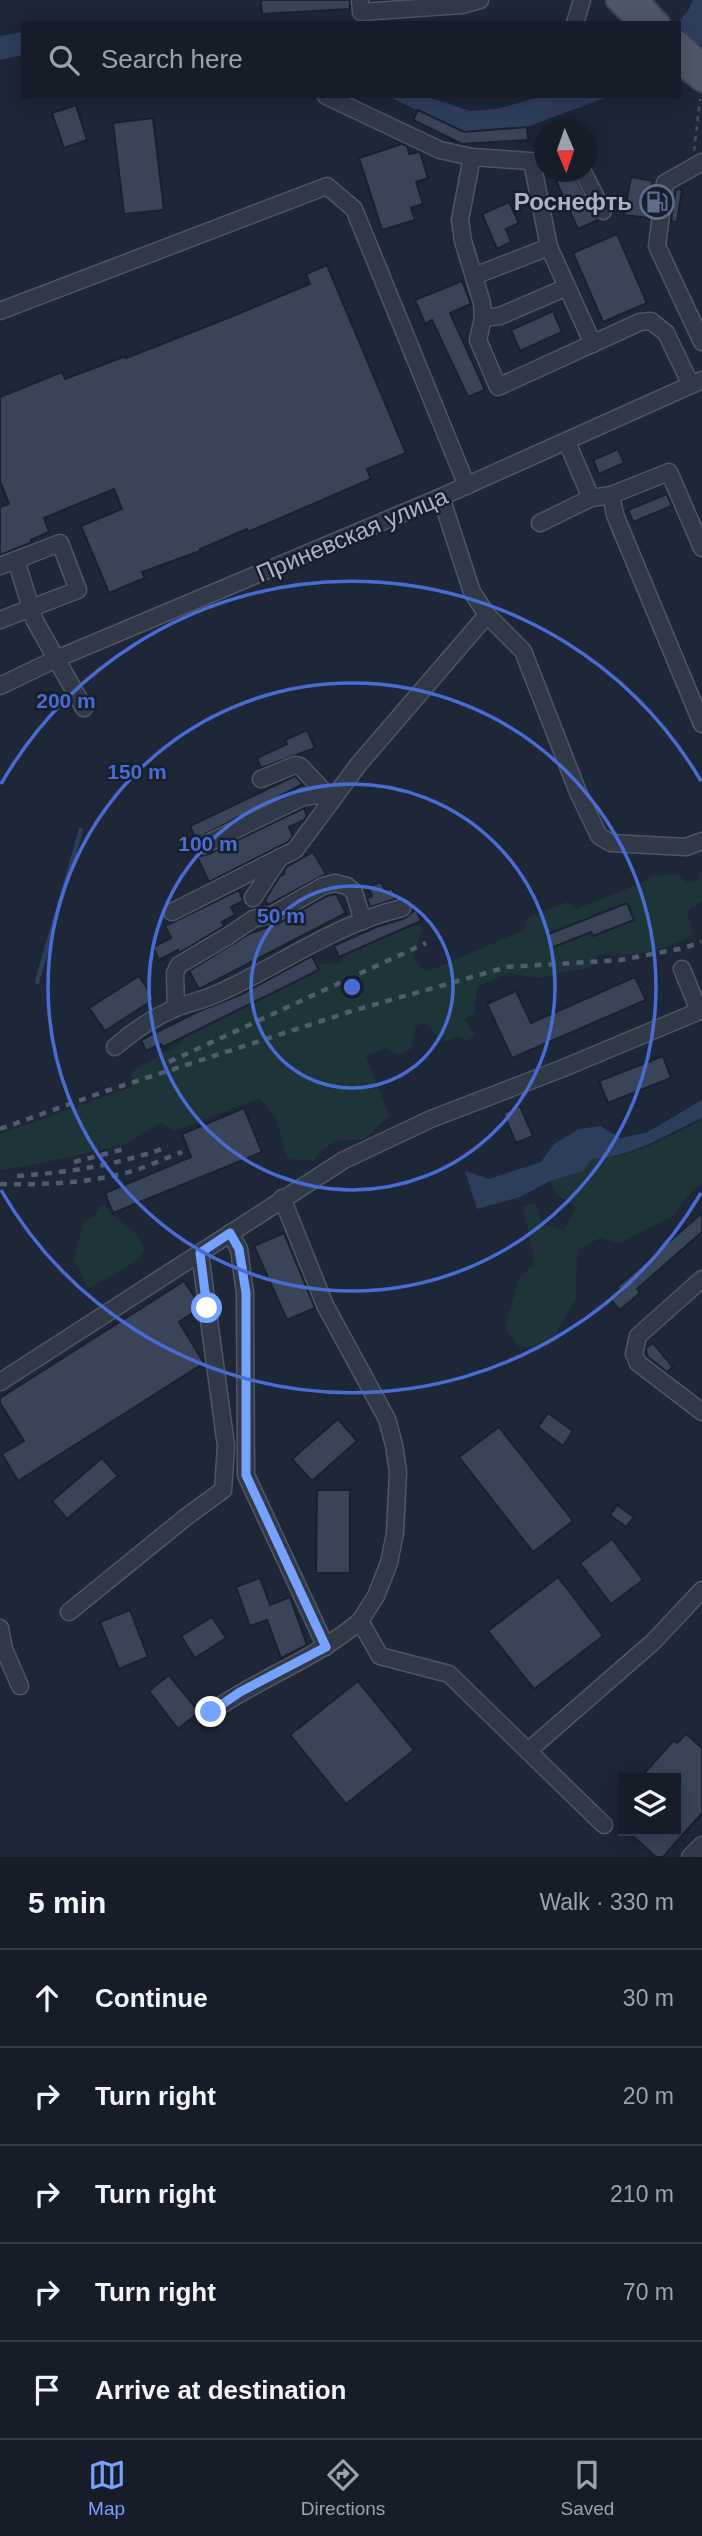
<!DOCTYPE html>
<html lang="en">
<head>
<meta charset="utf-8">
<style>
  :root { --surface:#161d29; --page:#232a35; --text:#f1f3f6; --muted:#9ea2a8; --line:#353b46; --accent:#76a2ff }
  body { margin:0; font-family:Arial,sans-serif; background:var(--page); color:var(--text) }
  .controls { position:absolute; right:21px; bottom:21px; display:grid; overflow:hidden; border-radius:0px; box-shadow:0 4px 18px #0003 }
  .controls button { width:63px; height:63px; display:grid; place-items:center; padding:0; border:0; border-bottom:2px solid var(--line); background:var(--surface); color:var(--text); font:35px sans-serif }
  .compass { position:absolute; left:534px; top:119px; width:63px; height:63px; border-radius:50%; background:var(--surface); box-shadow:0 4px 18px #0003; rotate:178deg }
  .stop { position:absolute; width:21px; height:21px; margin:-16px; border:5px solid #76a2ff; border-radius:50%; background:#fff }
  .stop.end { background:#76a2ff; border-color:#fff; box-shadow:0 2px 7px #0008 }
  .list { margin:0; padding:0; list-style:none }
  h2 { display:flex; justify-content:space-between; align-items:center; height:91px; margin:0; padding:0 28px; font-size:30px }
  h2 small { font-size:23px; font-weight:400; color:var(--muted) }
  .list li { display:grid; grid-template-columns:46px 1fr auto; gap:21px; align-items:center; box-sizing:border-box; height:98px; padding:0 28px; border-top:2px solid var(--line) }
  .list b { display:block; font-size:26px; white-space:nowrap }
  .list em { font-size:23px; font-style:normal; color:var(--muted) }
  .icon { flex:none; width:38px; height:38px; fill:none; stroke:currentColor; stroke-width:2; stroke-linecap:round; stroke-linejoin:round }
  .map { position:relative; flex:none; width:702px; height:1857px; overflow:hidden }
  .search { position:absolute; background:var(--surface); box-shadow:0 4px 18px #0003; left:21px; right:21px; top:21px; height:77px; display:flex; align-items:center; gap:18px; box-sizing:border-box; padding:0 24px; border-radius:0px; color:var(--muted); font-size:26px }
  .sheet { height:581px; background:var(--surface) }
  nav { display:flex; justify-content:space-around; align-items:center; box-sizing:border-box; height:98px; border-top:2px solid var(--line); background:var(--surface); font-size:19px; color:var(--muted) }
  nav a { display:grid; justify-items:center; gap:4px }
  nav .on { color:var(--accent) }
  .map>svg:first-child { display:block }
  .green { fill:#1f3438 }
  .water { fill:#2d3e5d }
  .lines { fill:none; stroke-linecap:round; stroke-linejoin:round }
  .stream { stroke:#2d3e5d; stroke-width:4.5 }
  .building { fill:#394458; stroke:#19202e; stroke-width:2 }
  .minor-casing { stroke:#4f5666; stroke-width:19 }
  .major-casing { stroke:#3b4251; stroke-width:23 }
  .path { stroke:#3d5156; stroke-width:2.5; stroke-dasharray:5 5; stroke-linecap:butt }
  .minor { stroke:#313948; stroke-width:16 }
  .major { stroke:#4f5868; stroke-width:19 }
  .rail { stroke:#525c6f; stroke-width:4.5; stroke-dasharray:7 7; stroke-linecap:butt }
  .route { stroke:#76a2ff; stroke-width:9 }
  .ring { fill:none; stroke:#486cd2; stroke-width:3.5 }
  .labels { text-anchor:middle; stroke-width:5; stroke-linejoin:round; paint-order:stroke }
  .poi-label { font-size:24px; font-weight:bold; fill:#abb3c5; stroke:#171e2c; text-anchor:end }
  .street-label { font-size:24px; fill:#abb3c5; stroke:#171e2c }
  .centre { fill:#486cd2; stroke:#171e2c; stroke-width:3.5 }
  .ring-label { font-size:21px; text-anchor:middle; font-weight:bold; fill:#486cd2; stroke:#171e2c; stroke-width:5; stroke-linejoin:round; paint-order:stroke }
</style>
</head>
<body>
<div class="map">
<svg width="702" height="1857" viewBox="0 0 702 1857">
  <rect width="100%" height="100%" fill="#1d2737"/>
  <!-- green -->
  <g class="green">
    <path d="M702 871V902L691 907 687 914 693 934C667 951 630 957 599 954L591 967 537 978 508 973 477 987 474 1014 464 1019 475 1035 467 1041 459 1036 441 1042 426 1023 416 1026 411 1049 398 1055 385 1048 366 1056 389 1116 363 1140C337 1138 329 1142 313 1161L287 1159 277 1119 260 1098 175 1131 160 1123 126 1144 42 1163 0 1170V1134L131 1087 132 1071 179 1045 205 1006 222 1000 237 1013 248 997 309 964 341 963C348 937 376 928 399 917L423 927 413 957 426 972 525 930 528 918 567 902 576 909 637 885 652 876 678 874 687 883 698 880 700 872Z"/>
    <path d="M702 1120V1184L695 1187 672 1217 619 1243 600 1238 577 1250 576 1299 549 1346 519 1347 505 1328 519 1278 535 1264 523 1206 536 1203 542 1224 564 1231 576 1207 557 1195 550 1181 583 1171 591 1159C631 1159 667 1137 702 1120Z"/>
    <polygon points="104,1204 112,1215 136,1233 144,1248 140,1259 88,1289 74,1259 84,1221 95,1216 99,1206"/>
  </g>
  <!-- water -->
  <g class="water">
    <polygon points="693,0 702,0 702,44 679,57 679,23 677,23 688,11"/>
    <polygon points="23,32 23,55 0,60 0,36"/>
    <polygon points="387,96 425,96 470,111 497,109 543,96 610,96 527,127 464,132"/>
    <path d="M702 1100V1118C666 1134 632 1158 591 1159L583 1171 550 1181 520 1197 477 1209 465 1171 489 1179 541 1162 554 1144 579 1129 601 1126 619 1138 646 1133Z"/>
  </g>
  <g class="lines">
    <!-- stream -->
    <polyline class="stream" points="37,982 81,830"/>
  </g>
  <!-- building -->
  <g class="building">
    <polygon points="261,0 350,0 350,9 262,14"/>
    <polygon points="76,105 87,140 64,148 52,113"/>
    <polygon points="418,110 464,132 527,127 528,140 462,144 413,120"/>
    <polygon points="153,118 164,210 124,214 113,123"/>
    <polygon points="402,144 407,146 409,154 420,152 428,178 416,182 423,204 411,208 415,220 382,230 359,158"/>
    <polygon points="573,173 598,220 578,229 556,181"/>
    <polygon points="631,177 653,181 652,184 654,185 650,218 624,215"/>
    <polygon points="676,189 682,190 677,222 671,221"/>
    <polygon points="509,202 519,223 506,229 511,242 497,249 482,214"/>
    <polygon points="617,234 647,303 603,322 573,253"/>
    <polygon points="327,265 406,453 367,469 371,479 248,532 247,529 200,549 200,551 142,572 145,578 109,593 81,526 122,509 114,489 44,518 49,532 31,540 32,542 0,555 0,507 9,504 0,481 0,397 62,372 65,379 126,356 126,358 228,318 310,284 306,274"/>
    <polygon points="462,281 471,304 450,313 485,390 468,397 432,320 425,324 415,300"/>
    <polygon points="553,311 562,332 520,351 511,330"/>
    <polygon points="618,449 624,463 599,474 593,460"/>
    <polygon points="667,494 672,506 633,522 628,510"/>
    <polygon points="307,730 315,748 261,768 257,758 287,744 285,740"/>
    <polygon points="295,776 303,784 196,839 190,826"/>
    <polygon points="304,808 307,816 304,820 289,827 293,836 288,842 209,882 197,857 209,854"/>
    <polygon points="313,852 326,874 268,905 265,900 280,876 284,874 285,868"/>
    <polygon points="381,882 385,891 392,888 396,899 370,907 367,898 372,896 368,887"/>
    <polygon points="239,890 243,901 231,907 235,915 222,922 224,926 179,953 178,950 159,960 153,947 171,938 165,926"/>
    <polygon points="336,894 346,913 199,989 189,971 249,934 279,923 327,896"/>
    <polygon points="627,903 634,920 593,936 591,932 551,948 546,935"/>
    <polygon points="416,909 421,921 339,957 334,946 376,927 405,918"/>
    <polygon points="312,956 319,970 163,1047 161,1044 146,1051 141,1040 197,1012 242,994"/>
    <polygon points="139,976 154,999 105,1031 89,1008"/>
    <polygon points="635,977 646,1000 512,1058 487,1004 516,991 531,1023"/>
    <polygon points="663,1056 671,1078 608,1103 599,1081"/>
    <polygon points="520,1106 533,1136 516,1143 503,1113"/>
    <polygon points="244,1108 262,1152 113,1213 105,1193 191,1157 182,1134"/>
    <polygon points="702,1213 702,1232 637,1289 640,1293 620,1310 611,1300 621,1292 617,1287"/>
    <polygon points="284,1233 315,1308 287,1320 254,1246"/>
    <polygon points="184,1281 196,1299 197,1310 179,1322 204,1363 18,1481 2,1454 24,1441 0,1403 0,1398"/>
    <polygon points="653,1343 673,1367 667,1372 647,1356 646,1348"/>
    <polygon points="548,1413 573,1431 563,1446 538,1427"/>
    <polygon points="338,1419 357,1441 312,1481 292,1459"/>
    <polygon points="499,1427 573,1521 533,1552 459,1457"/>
    <polygon points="102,1458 118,1476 67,1519 52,1501"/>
    <polygon points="317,1490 350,1490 350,1573 316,1573"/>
    <polygon points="617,1505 634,1517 626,1527 610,1515"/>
    <polygon points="612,1539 643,1580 611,1604 580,1563"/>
    <polygon points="558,1577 603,1636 534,1689 488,1631"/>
    <polygon points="260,1578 270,1605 290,1597 307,1645 281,1658 267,1620 250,1626 236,1587"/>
    <polygon points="130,1610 148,1657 119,1669 100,1622"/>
    <polygon points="212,1617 226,1638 195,1658 181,1636"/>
    <polygon points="169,1675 199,1712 178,1729 149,1691"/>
    <polygon points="358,1681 414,1750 346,1804 290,1735"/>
    <polygon points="686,1734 702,1748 702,1813 663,1857 656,1857 627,1831 676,1831 676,1778 640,1778 674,1740 677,1743"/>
  </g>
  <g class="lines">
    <!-- minor casing -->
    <g class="minor-casing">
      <g id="minor">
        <polyline points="360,0 361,12 462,5 480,0"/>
        <polyline points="575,23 582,0"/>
        <polyline points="326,96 440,150 472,157 544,162"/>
        <polyline points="472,157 460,220 463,241 482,303 483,318 478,340 498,387 640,322 651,321 666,333 691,385"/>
        <polyline points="532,162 549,247 593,344"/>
        <polyline points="702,162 665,183 657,246 702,342"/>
        <polyline points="583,172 603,211"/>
        <polyline points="474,276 549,247"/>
        <polyline points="0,311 327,186 354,209 467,486"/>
        <polyline points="483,318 500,316 567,287"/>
        <polyline points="567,442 591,498"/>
        <polyline points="611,495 615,515 702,724"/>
        <polyline points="441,497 472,592 487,615 523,651 578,792 599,836 611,843 686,847 702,841"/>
        <polyline points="540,523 591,498 611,495 669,472 702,548"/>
        <polyline points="16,560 35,621 84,708"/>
        <polyline points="0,566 60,543 78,590 0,620"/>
        <polyline points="0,686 56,659 441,497 702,380"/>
        <polyline points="261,779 295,765 300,766 330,798"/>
        <polyline points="204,845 303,797 317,795 332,800"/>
        <polyline points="253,898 280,857"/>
        <polyline points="172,912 295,850 358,765 487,615"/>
        <polyline points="682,969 699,1011"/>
        <polyline points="176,1008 175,973 179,965 228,936 253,919 274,914 323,886 335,883 347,886 354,892 363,921"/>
        <path d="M115 1047C132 1032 156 1016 178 1007 190 1003 202 1000 214 995 277 968 334 924 402 908"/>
        <polyline points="282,1198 325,1305 387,1419 394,1445 398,1472 395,1533 389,1563 376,1596 360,1621 380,1656 449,1674 604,1825"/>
        <polyline points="230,1233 239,1249 245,1293 246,1475 326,1647"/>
        <polyline points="702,1279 638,1336 634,1354 638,1363 702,1412"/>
        <polyline points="0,1382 344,1160 431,1119 561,1069 702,1010"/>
        <polyline points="69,1612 186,1517 223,1490 226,1446 200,1253"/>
        <polyline points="0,1628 4,1649 20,1686"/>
        <path d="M211 1712C259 1678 316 1659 360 1621"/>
        <polyline points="528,1751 653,1642 702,1590"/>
        <polyline points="690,1857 702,1845"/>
      </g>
    </g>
    <!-- major casing -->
    <g class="major-casing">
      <g id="major">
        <polyline points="616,0 638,23"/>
        <polyline points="638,0 660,23"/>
        <polyline points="679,41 702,63"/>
        <polyline points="679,64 702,82"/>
      </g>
    </g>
    <!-- path -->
    <polyline class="path" points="694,151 700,99"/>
    <!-- minor -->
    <use href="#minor" class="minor"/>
    <!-- major -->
    <use href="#major" class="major"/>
    <!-- rail -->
    <g class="rail">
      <polyline points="169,1062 426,943"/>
      <polyline points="0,1129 106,1091 352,1011 507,967 620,960 684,948 701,942"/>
      <polyline points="74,1162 128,1148"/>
      <path d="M17 1176C73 1172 116 1165 168 1147"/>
      <path d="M0 1184C46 1185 92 1183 136 1170 151 1165 166 1158 182 1152"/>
    </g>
  </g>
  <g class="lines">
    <!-- route -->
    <polyline class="route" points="207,1308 200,1253 230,1233 239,1249 246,1293 246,1475 326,1647 240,1692 211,1712"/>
  </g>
  <!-- distance rings -->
  <g class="ring">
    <circle cx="352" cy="987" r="101"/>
    <circle cx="352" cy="987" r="203"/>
    <circle cx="352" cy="987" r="304"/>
    <path d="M701 1193A405 405 0 0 1 1 1190M1 784A405 405 0 0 1 701 781"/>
  </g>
  <!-- icons -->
  <defs>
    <g id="fuel-ring" transform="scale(1.75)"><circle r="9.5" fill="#171e2c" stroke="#5c6f8a" stroke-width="1.5"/><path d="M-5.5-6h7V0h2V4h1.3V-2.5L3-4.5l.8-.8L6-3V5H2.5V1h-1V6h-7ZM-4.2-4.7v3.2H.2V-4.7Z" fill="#5c6f8a"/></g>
  </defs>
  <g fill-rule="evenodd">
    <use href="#fuel-ring" x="657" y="202"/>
  </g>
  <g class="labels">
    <!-- poi labels -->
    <g class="poi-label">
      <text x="632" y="210">Роснефть</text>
    </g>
    <!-- street labels -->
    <g class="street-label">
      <text transform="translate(352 535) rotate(-23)" y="8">Приневская улица</text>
    </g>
  </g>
  <circle cx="352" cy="987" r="10" class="centre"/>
  <g class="ring-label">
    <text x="66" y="708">200 m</text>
    <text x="137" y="779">150 m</text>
    <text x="208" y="851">100 m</text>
    <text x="281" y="923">50 m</text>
  </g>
</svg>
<div class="controls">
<button><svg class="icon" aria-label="layers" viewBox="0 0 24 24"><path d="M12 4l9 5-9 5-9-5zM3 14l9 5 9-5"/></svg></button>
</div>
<svg class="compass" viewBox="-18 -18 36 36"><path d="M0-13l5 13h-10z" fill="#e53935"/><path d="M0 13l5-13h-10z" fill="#9ea2a8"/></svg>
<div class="stop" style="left:207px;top:1308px"></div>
<div class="stop end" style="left:211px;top:1712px"></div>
<div class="search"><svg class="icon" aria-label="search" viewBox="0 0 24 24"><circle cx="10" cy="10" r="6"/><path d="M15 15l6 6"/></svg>Search here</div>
</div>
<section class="sheet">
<h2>5 min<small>Walk · 330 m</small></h2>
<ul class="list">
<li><svg class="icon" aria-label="ahead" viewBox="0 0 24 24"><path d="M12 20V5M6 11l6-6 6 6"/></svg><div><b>Continue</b></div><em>30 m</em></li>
<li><svg class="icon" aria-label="right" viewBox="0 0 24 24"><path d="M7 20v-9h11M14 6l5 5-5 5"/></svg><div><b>Turn right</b></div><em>20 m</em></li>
<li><svg class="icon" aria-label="right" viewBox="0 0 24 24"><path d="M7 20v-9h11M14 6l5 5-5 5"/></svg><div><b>Turn right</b></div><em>210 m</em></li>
<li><svg class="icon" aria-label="right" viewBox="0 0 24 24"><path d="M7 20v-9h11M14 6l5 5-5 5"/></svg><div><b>Turn right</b></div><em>70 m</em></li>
<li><svg class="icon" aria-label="arrive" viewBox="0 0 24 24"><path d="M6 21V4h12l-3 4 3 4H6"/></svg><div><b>Arrive at destination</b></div></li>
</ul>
</section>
<nav>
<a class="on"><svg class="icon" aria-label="map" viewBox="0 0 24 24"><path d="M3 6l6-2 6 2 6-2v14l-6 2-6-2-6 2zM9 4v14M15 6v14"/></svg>Map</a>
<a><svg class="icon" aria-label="directions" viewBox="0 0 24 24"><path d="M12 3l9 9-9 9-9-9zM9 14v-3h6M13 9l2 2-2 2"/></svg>Directions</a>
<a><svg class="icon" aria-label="saved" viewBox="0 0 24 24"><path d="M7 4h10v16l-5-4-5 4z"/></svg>Saved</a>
</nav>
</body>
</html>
